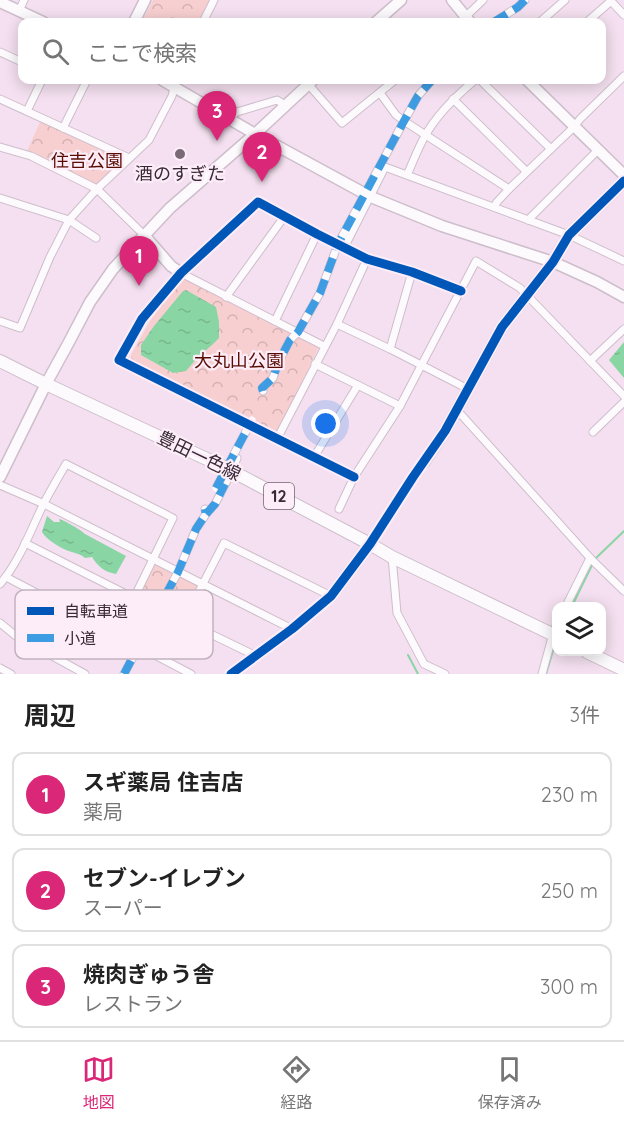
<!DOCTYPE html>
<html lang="ja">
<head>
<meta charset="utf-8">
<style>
  :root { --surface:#fff; --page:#f2f2f2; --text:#222; --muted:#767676; --line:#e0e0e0; --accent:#db2777 }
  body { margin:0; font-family:Quicksand,"Noto Sans JP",sans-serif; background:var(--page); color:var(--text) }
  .controls { position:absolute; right:18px; bottom:18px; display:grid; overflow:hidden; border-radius:12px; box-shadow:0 3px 15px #0003 }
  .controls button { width:54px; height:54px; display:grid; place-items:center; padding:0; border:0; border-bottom:2px solid var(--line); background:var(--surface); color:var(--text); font:30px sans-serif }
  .you { position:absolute; left:326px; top:424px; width:21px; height:21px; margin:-15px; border:4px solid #fff; border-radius:50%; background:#1a73e8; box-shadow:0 0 0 9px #1a73e833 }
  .badge { display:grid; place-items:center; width:39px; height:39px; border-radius:50%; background:var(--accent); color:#fff; font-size:20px; font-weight:700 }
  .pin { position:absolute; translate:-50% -50px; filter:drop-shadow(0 2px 3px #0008) }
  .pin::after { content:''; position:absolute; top:32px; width:21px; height:18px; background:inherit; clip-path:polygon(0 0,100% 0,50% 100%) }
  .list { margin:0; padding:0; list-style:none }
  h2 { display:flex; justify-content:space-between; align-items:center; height:78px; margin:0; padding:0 24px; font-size:26px }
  h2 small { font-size:20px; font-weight:400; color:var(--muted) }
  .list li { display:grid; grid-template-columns:39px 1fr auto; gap:18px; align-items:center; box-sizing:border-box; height:84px; margin:0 12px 12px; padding:0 12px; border:2px solid var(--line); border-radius:12px }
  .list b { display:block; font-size:22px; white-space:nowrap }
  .list p { margin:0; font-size:20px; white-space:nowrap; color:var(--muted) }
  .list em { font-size:20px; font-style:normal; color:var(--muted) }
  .icon { flex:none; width:33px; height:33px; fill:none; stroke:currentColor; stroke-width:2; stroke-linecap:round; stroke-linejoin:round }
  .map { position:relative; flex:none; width:624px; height:674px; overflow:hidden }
  .search { position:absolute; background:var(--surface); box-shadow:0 3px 15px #0003; left:18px; right:18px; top:18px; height:66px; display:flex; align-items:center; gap:15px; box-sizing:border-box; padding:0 21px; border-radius:12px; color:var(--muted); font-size:22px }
  .sheet { height:366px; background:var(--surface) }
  nav { display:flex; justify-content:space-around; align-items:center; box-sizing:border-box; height:84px; border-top:2px solid var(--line); background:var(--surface); font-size:16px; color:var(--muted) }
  nav a { display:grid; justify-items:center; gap:3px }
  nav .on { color:var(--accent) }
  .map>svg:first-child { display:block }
  .park { fill:url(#park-crowns) }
  .water { fill:url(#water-ripples) }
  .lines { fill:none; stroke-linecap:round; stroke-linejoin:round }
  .stream { stroke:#8ad5a4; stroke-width:2 }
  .street-casing { stroke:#cebecb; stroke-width:9 }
  .secondary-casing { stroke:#cebecb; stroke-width:13 }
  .primary-casing { stroke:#cebecb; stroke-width:14 }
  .street { stroke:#fdfafd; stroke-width:7 }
  .secondary { stroke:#fdfafd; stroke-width:10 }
  .primary { stroke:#fdfafd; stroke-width:12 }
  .street-bridge-casing { stroke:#cebecb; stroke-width:9; stroke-linecap:butt }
  .street-bridge { stroke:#fdfafd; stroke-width:7 }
  .quiet { stroke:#3e9ce2; stroke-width:8; stroke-dasharray:15 8; stroke-linecap:butt }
  .cycleway-casing { stroke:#fcedf9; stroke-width:13 }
  .cycleway { stroke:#0057b8; stroke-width:9 }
  .poi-dot { fill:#7a6a77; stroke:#fcedf9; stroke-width:2 }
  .labels { text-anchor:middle; stroke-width:4.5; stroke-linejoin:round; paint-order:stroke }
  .shield { fill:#fcedf9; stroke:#736470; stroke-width:1.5 }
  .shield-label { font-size:16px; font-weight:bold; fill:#382a36 }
  .park-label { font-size:18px; fill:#580c02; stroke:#fcedf9 }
  .poi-label { font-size:18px; fill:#382a36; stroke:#fcedf9 }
  .street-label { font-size:18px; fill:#382a36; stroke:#fcedf9 }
  .key { fill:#fcedf9; stroke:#c1b2be; stroke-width:1.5 }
  .key-label { font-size:16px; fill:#382a36 }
</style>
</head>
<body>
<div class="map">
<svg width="624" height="674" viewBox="0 0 624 674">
  <defs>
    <pattern id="park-crowns" width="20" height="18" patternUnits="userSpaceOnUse" patternTransform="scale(1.5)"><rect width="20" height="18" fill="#f7cfd0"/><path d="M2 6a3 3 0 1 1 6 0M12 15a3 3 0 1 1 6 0" fill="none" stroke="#d4b2b3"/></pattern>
    <pattern id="water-ripples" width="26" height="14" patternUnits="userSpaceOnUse" patternTransform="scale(1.5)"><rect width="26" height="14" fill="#8ad5a4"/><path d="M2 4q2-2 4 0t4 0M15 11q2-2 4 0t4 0" fill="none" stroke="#78b78e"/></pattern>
  </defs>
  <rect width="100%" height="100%" fill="#f4e0f0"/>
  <!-- park -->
  <g class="park">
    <polygon points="153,0 211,0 200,22 142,22"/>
    <polygon points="41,120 125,159 96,186 27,151"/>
    <polygon points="185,278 319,347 277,433 274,434 132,360 131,355 150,321 180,280"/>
    <polygon points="158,564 197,584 198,587 163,654 160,655 121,635 120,633 154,565"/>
  </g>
  <!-- water -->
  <g class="water">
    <polygon points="186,290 216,307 219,322 219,338 212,345 198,357 186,371 173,373 141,355 141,345 154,326 183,291"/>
    <polygon points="624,342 624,378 609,360"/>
    <path d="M47 516 54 522H60L59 519C64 520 81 530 85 534L126 556 116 574C105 572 98 567 92 557L85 558C79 553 73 553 66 550 58 546 47 540 42 532Z"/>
  </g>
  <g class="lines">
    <!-- stream -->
    <g class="stream">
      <polyline points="572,606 595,559 624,531"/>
      <polyline points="408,655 418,674"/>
      <polyline points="546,674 556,641"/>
    </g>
    <!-- street casing -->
    <g class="street-casing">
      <g id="street">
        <polyline points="610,0 624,15"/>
        <polyline points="19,11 24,0"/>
        <polyline points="203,22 214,0"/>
        <polyline points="460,22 483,0"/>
        <polyline points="494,22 518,7 525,0"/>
        <polyline points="540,22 565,0"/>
        <polyline points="587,22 611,1"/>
        <polyline points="0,52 22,62"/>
        <polyline points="480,80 551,149"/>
        <polyline points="308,84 342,123 395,80"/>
        <polyline points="380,93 396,115 404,121 509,189"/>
        <polyline points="0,99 129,158"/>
        <polyline points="453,99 526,171"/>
        <polyline points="27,111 42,80"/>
        <polyline points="229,118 237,112 277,100 285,105"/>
        <polyline points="63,128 87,80"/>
        <polyline points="0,147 31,156 97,189 144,235"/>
        <path d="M407 175C413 162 418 148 425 136 437 114 456 96 475 80"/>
        <polyline points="0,198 69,220 96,238"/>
        <polyline points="494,207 497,202 509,189 574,127 580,119 624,76"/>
        <polyline points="528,220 598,150"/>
        <polyline points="344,248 385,167 569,235 624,261"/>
        <polyline points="181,273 324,346"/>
        <polyline points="226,297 284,217"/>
        <polyline points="0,321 20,328 50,257 69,220 97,189 149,140 172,96 176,80"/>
        <polyline points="275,321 317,234"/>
        <polyline points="337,324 390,349 468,389"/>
        <polyline points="390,349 412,272"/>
        <polyline points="590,361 624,329"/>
        <polyline points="315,364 400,406"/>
        <polyline points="263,391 262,388 273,378 278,363 290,340 298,332 320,293 338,244 404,121 418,96 432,80"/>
        <polyline points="457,410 592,560 624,591"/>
        <polyline points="593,432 624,402"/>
        <polyline points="277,439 337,324 367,259"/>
        <polyline points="314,457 358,385"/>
        <polyline points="354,477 119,360 142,319 181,273 258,202 317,234 367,259 412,272 461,291"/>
        <polyline points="0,485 44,504 292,629"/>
        <polyline points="339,509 354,477 400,406 476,261 520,288 624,396"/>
        <polyline points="206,514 215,504 232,471 237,458"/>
        <polyline points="25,543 134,598"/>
        <polyline points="370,544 424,462"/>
        <polyline points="392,557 397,613 424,664 445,674"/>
        <polyline points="6,577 191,674"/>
        <path d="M0 584C19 562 30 532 43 505 50 491 58 478 66 464L173 518 116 635"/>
        <polyline points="566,606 590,558"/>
        <path d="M143 613C154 614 163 618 167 629L164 636C151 642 133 634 135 619Z"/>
        <polyline points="155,615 178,572 196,529 206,514 205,509"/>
        <polyline points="184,621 256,656"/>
        <polyline points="0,623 16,636 85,674"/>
        <polyline points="164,659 224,543 331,596 292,629 231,674"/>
        <polyline points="0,668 11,674"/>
        <polyline points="124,674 144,636"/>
        <polyline points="542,674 553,634 556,626"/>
      </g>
    </g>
    <!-- secondary casing -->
    <g class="secondary-casing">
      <g id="secondary">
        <polyline points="452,0 470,22"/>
        <polyline points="0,2 43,22"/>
        <polyline points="134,22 145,0"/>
        <polyline points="376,22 401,0"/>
        <polyline points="162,80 255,134 371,197 442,226 553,262 597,282 624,297"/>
        <polyline points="527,80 624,175"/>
        <polyline points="144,235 171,266 181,273"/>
        <polyline points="424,462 445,431 502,327 553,262 569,235 624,181"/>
        <polyline points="0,477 46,384 69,342 90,302 113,269 170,208 255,134 313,80"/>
        <polyline points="331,596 370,544"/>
      </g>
    </g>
    <!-- primary casing -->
    <g class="primary-casing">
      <g id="primary">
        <polyline points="0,361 46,384 226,468 370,544 392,557 556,636"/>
        <polyline points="587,652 624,670"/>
      </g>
    </g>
    <!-- street -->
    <use href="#street" class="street"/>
    <!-- secondary -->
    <use href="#secondary" class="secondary"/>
    <!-- primary -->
    <use href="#primary" class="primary"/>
    <!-- street-bridge casing -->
    <g class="street-bridge-casing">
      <polyline id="street-bridge" points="216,488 252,420"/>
    </g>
    <!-- street-bridge -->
    <use href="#street-bridge" class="street-bridge"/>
    <!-- quiet -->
    <g class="quiet">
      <polyline points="494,22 518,7 525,0"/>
      <polyline points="263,391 262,388 273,378 278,363 290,340 298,332 320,293 338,244 404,121 418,96 432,80"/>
      <polyline points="216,488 251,422"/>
      <polyline points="206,514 215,504 225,484"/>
      <polyline points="155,615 178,572 196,529 206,514 205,509"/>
      <polyline points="124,674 144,636"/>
    </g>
    <!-- cycleway casing -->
    <g class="cycleway-casing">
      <g id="cycleway">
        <polyline points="354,477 119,360 142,319 181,273 258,202 317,234 367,259 412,272 461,291"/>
        <polyline points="231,674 292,629 331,596 370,544 413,477 445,431 502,327 553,262 569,235 624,181"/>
      </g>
    </g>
    <!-- cycleway -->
    <use href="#cycleway" class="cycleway"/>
  </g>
  <!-- markers -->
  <circle class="poi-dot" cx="180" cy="154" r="6"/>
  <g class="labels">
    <!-- shield labels -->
    <rect class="shield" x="264" y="483" width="30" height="26" rx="4.5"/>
    <g class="shield-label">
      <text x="279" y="502">12</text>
    </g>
    <!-- park labels -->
    <g class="park-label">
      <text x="87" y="167">住吉公園</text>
      <text x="239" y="367">大丸山公園</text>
    </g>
    <!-- poi labels -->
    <g class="poi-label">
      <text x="180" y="180">酒のすぎた</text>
    </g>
    <!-- street labels -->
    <g class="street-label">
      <text transform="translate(199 456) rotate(26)" y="6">豊田一色線</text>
    </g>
  </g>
  <!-- legend -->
  <rect x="15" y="590" width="198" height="69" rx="9" class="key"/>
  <rect x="27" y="607" width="27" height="8" fill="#0057b8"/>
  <rect x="27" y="634" width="27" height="8" fill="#3e9ce2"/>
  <g class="key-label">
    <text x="64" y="617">自転車道</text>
    <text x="64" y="644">小道</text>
  </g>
</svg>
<div class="controls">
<button><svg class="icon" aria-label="layers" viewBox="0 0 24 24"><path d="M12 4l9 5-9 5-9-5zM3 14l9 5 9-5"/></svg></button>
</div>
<div class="you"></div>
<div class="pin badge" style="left:139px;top:286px">1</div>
<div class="pin badge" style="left:262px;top:182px">2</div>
<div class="pin badge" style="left:217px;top:141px">3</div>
<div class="search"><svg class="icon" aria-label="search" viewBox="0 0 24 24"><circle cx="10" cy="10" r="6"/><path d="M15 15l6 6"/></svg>ここで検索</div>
</div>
<section class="sheet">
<h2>周辺<small>3件</small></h2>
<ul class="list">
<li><span class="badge">1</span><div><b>スギ薬局 住吉店</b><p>薬局</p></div><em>230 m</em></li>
<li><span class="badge">2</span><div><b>セブン-イレブン</b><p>スーパー</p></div><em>250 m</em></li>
<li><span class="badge">3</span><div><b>焼肉ぎゅう舎</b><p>レストラン</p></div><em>300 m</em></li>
</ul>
</section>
<nav>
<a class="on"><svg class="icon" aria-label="map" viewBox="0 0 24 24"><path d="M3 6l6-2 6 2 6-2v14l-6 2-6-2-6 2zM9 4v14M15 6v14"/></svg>地図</a>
<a><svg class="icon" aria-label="directions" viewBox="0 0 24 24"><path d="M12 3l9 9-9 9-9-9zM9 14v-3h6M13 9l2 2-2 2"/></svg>経路</a>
<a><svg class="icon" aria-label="saved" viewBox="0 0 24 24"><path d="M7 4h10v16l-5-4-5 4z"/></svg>保存済み</a>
</nav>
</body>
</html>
